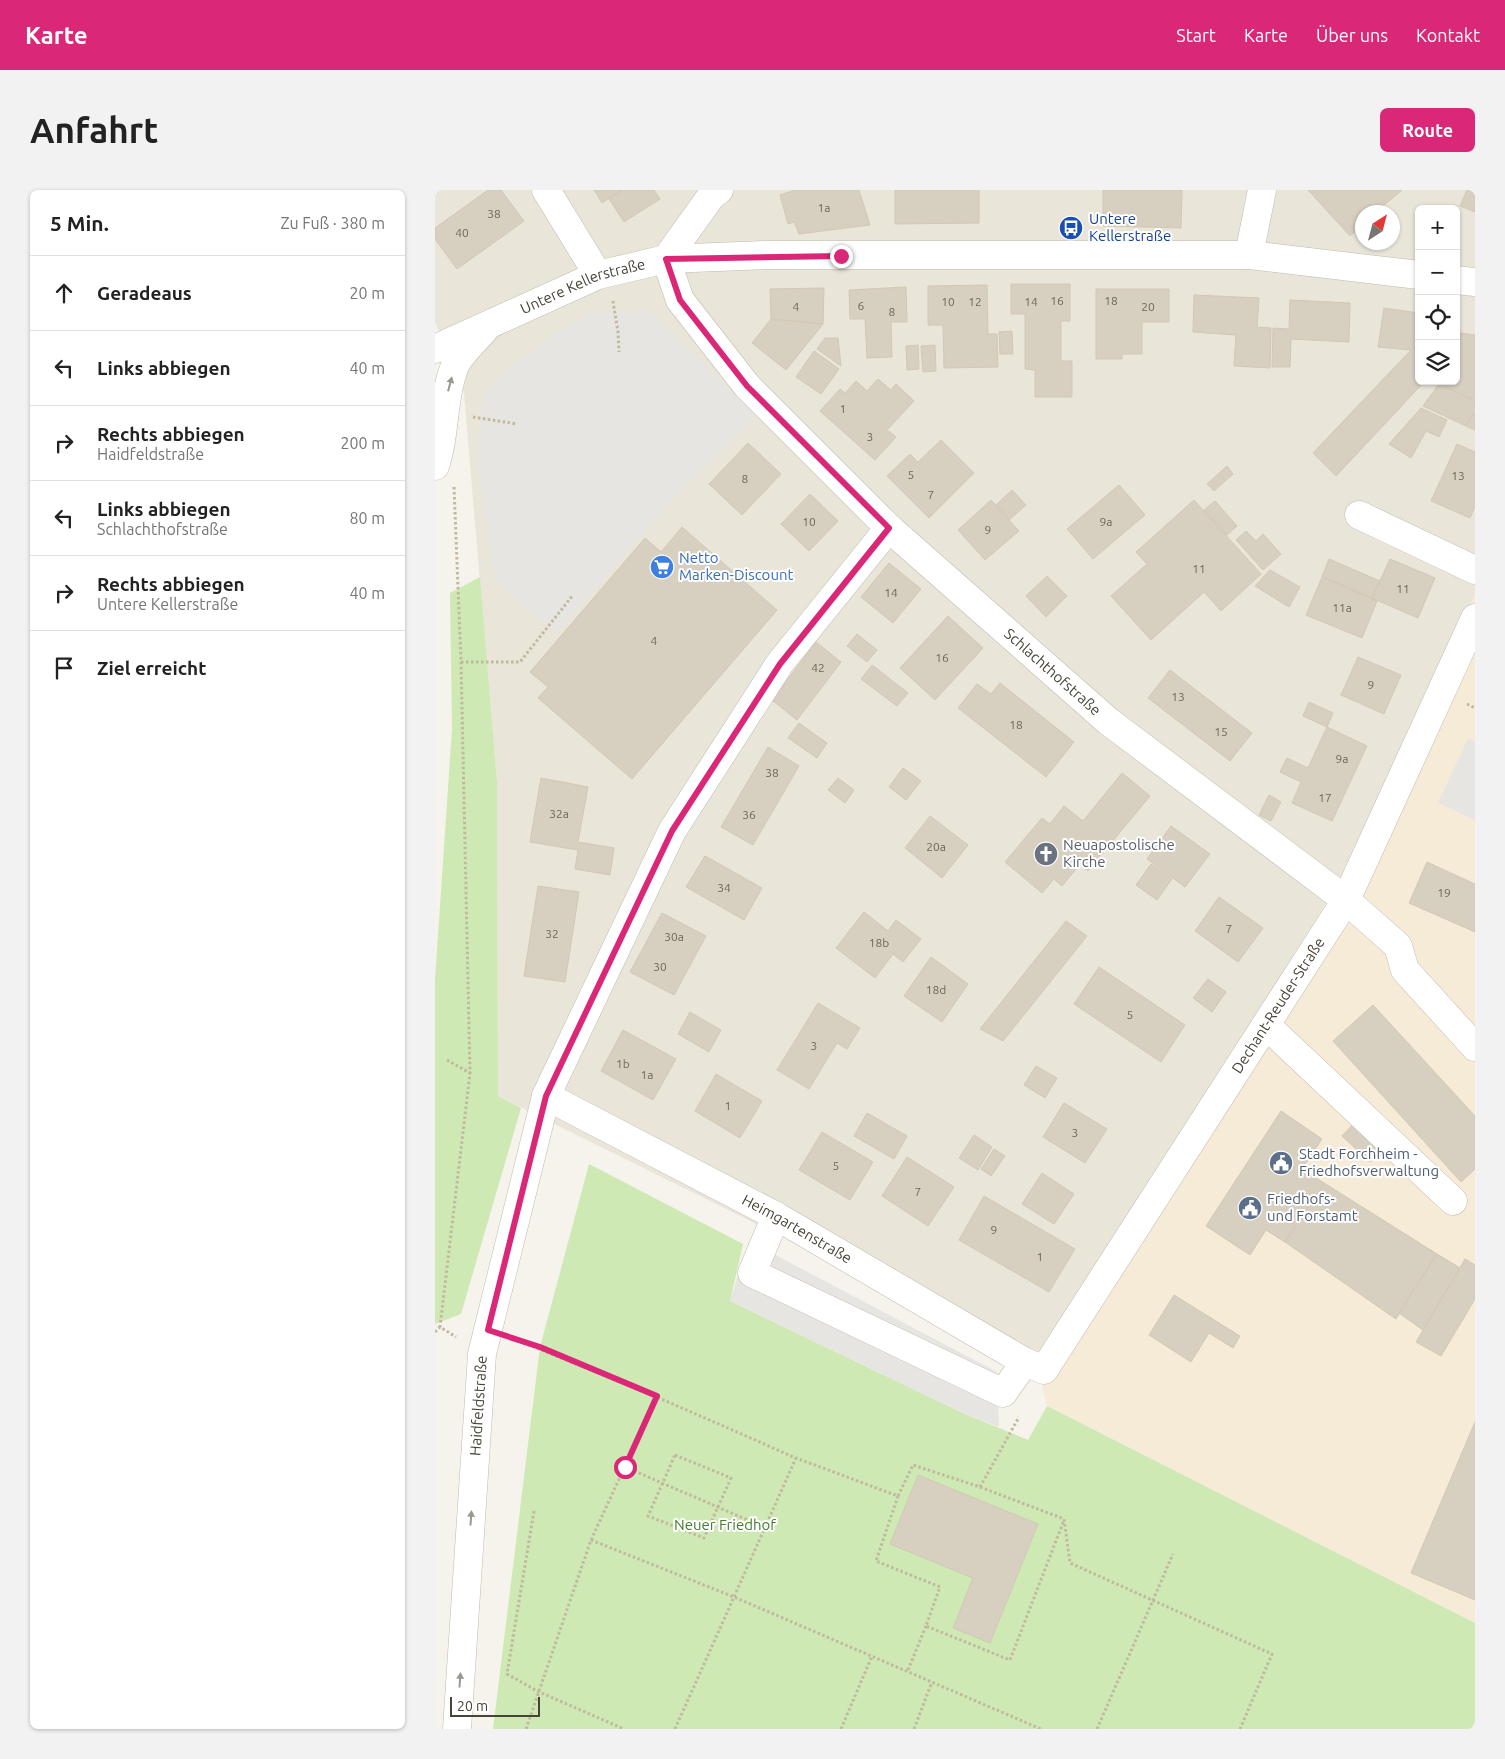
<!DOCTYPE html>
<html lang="de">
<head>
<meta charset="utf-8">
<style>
  :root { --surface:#fff; --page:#f2f2f2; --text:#222; --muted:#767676; --line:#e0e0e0; --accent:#db2777 }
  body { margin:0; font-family:Ubuntu,sans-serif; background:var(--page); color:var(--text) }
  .controls { position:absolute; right:15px; top:15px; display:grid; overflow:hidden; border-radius:8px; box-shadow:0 1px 4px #0004 }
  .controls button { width:45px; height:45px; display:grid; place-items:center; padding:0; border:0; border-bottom:1px solid var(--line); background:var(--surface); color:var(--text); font:25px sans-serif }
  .compass { position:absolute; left:920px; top:15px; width:45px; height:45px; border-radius:50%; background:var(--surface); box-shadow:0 1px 4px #0004; rotate:36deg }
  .scale { position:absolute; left:15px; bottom:12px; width:90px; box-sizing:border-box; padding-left:5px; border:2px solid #494438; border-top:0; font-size:14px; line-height:18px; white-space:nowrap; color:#494438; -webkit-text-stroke:4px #fff; paint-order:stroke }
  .stop { position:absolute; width:15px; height:15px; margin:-11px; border:4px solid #db2777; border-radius:50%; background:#fff }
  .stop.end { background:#db2777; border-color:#fff; box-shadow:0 1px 5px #0008 }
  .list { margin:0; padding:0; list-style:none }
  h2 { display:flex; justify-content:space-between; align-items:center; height:65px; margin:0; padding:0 20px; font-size:21px }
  h2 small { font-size:16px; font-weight:400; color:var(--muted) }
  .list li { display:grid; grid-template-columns:32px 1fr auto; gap:15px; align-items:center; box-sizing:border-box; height:75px; padding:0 20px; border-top:1px solid var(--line) }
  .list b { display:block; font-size:19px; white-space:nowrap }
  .list p { margin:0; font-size:16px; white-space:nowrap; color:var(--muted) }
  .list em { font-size:16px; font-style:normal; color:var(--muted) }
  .icon { flex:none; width:28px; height:28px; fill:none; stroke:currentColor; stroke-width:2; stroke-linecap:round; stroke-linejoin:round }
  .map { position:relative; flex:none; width:1040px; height:1539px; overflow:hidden; border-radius:8px }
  header { display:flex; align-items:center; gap:30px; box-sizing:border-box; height:70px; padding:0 25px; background:var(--accent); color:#fff }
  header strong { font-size:24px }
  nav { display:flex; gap:28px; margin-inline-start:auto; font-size:18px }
  .intro { display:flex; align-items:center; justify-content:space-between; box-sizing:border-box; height:120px; padding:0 30px }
  h1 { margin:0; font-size:35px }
  .button { padding:12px 22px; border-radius:8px; background:var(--accent); color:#fff; font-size:18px; font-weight:700 }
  main { display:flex; gap:30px; padding:0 30px }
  aside { flex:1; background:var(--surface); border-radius:8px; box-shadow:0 1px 4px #0004 }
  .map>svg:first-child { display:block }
  .residential { fill:#e9e5d9; fill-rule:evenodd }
  .commercial { fill:#f6ebd7 }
  .green { fill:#cee9b4 }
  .parking { fill:#e7e5e2 }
  .building { fill:#d7cfc0; stroke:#d2c8b3 }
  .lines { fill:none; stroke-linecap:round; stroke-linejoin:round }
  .minor-casing { stroke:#c1bbad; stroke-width:29 }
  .path { stroke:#c2b89e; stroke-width:3; stroke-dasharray:2.5 2.5; stroke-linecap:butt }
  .minor { stroke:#fff; stroke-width:28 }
  .oneway { fill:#9b9892 }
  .route { stroke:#db2777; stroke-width:6 }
  .labels { text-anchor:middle; stroke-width:4; stroke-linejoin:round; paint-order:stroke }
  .number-label { font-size:12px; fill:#6c675a }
  .transit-label { font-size:15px; fill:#164399; stroke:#fff; text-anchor:start }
  .street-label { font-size:15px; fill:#494438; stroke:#fff }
  .shop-label { font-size:15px; fill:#366cbe; stroke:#fff; text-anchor:start }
  .worship-label { font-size:15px; fill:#5b616d; stroke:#fff; text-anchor:start }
  .service-label { font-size:15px; fill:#4e5e75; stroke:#fff; text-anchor:start }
  .park-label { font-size:15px; fill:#447c2b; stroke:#fff }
</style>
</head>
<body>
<header>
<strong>Karte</strong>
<nav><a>Start</a><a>Karte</a><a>Über uns</a><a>Kontakt</a></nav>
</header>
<div class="intro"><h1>Anfahrt</h1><a class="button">Route</a></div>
<main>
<aside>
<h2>5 Min.<small>Zu Fuß · 380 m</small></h2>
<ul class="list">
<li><svg class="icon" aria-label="ahead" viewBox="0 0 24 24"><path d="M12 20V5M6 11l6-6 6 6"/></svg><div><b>Geradeaus</b></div><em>20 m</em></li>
<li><svg class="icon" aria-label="left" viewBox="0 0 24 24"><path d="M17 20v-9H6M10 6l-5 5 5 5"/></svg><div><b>Links abbiegen</b></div><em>40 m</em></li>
<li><svg class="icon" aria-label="right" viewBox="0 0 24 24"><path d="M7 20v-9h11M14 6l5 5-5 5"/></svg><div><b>Rechts abbiegen</b><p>Haidfeldstraße</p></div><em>200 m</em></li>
<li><svg class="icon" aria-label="left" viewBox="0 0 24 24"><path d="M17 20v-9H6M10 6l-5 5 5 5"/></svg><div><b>Links abbiegen</b><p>Schlachthofstraße</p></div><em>80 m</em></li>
<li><svg class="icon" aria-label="right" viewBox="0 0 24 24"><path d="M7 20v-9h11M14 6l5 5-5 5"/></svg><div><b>Rechts abbiegen</b><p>Untere Kellerstraße</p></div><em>40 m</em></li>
<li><svg class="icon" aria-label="arrive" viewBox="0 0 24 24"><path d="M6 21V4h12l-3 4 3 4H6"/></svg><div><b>Ziel erreicht</b></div></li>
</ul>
</aside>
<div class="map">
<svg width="1040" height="1539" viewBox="0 0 1040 1539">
  <rect width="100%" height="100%" fill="#f5f3eb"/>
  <!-- residential -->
  <path class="residential" d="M0 0H1040V405L898 702 602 1173 63 906 62 592 29 203 0 132ZM984 19H1021V191H984ZM928 22H958V52H928Z"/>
  <!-- commercial -->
  <polygon class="commercial" points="1040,405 1040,1433 612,1216 602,1173 898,702"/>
  <!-- green -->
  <g class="green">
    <polygon points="45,387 62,592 63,906 86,918 26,1124 0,1134 0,790 17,539 15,403"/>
    <polygon points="154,974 308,1054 295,1111 530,1224 593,1250 612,1216 1040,1433 1040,1532 1037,1539 58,1539 105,1157"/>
  </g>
  <!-- parking -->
  <g class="parking">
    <polygon points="154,122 215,122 321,225 243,303 121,444 61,392 43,278 47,207 69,180"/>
    <polygon points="1033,548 1040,552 1040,630 1003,613"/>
    <polygon points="314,1051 562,1182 564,1237 530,1224 295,1111"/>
  </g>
  <!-- building -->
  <g class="building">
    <polygon points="53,0 66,0 89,31 22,79 0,49 0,38"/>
    <polygon points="159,0 187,0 167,13"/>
    <polygon points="187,0 219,0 225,9 189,32 174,9"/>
    <polygon points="360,0 424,0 435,35 364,44 359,32 353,34 345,5"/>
    <polygon points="460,0 544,0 544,33 460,34"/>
    <polygon points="668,0 747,0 746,38 668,36"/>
    <polygon points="873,0 967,0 941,22 928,22 928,35 915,46"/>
    <polygon points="1032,0 1040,0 1040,22 1025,16"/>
    <polygon points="576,94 635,94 635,131 626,131 626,171 637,171 637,207 600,207 600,180 590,179 590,124 576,124"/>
    <polygon points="552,95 553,144 562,144 563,177 509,178 508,135 493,135 493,96"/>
    <polygon points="471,97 472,132 456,132 457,167 432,168 430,129 415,129 414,100"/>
    <polygon points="389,98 388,134 336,129 335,99"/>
    <polygon points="661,99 734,99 734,132 707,132 707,164 687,164 687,169 661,169"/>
    <polygon points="759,105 824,108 822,137 836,138 835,178 799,176 801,145 758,142"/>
    <polygon points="855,110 915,113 914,152 856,149 855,177 837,177 838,138 854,139"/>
    <polygon points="949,118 984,123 984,191 990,191 901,286 878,263 976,160 943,157"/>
    <polygon points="336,129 388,134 351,180 317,153"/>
    <polygon points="577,141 578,164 565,164 564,142"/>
    <polygon points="1024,143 1040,145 1040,211 1004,194 1006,191 1021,191 1021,161"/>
    <polygon points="390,148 403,148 406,176 382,159"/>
    <polygon points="483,155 484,179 472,180 471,156"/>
    <polygon points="500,155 501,181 488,182 486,156"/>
    <polygon points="379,161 404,179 386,204 361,187"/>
    <polygon points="443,189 456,200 461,194 479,211 452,240 461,247 440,270 385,221 405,199 410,203 421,191 432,201"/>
    <polygon points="1004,194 1040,211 1040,219 1031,236 988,216"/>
    <polygon points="986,218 1012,230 1004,247 991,241 976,268 954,254"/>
    <polygon points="1039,223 1040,223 1040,240 1031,236"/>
    <polygon points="506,250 539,283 494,328 452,286 475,264 483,272"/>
    <polygon points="313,253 346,284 307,325 274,294"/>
    <polygon points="1022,254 1040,262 1040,317 1035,328 996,311"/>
    <polygon points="792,276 798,284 779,301 772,294"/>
    <polygon points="684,295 710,325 658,369 632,339"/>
    <polygon points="577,300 591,315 574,330 561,315"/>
    <polygon points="375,304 403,331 374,361 346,334"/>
    <polygon points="556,310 584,341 550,370 523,340"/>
    <polygon points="759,310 826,384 786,421 769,402 716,450 676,406 712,374 701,362"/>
    <polygon points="780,311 802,336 792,345 769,320"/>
    <polygon points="247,337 342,420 197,589 103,508 113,497 95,482 210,348 226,362"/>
    <polygon points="811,341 821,351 828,344 846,364 828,380 801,350"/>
    <polygon points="894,369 945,391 937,408 887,387"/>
    <polygon points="955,369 1000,388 983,428 937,408"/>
    <polygon points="454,373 486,399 458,433 426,407"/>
    <polygon points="835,380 865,397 854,417 820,396"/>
    <polygon points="612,386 632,406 611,427 591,406"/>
    <polygon points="887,387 942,411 927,448 871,425"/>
    <polygon points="513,426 548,458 500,510 465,478"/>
    <polygon points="422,444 442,460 432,472 412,456"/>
    <polygon points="381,452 406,472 362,530 337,510"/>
    <polygon points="923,467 966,485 949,524 906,505"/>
    <polygon points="437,475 473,503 462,516 426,489"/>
    <polygon points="735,480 817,543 795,571 713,508"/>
    <polygon points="565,493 639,552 611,587 523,518 542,494 556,504"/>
    <polygon points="874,512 898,523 892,537 868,526"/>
    <polygon points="364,533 392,553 382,568 353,548"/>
    <polygon points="892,537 932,556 897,631 857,613 866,592 845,582 852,568 873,578"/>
    <polygon points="333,557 364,576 318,655 286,637"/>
    <polygon points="468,578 486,591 471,610 454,597"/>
    <polygon points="687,583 715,606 653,681 645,674 627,696 619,689 607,703 570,672 607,628 615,634 629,616 648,631"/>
    <polygon points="106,588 153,597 143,652 179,658 175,685 140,679 143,660 95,652"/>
    <polygon points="403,588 419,600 410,613 393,600"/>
    <polygon points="834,605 846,612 836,631 824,625"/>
    <polygon points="495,626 533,655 507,688 470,658"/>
    <polygon points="736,636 775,664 750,697 712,669"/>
    <polygon points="270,666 327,698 309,730 251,697"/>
    <polygon points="992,672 1040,694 1040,742 974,713"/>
    <polygon points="716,674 737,689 722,710 701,695"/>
    <polygon points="103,696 144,702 130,792 89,786"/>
    <polygon points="784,707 828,738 803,772 760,741"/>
    <polygon points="429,722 453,741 461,730 486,749 468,772 458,764 440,788 401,758"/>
    <polygon points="227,723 271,746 239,805 195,782"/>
    <polygon points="631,731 652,746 568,851 545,839"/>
    <polygon points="496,767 533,794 507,832 469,806"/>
    <polygon points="664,777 750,835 726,872 639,814"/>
    <polygon points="773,789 791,802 777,822 758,808"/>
    <polygon points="383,813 425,838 412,859 402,853 374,899 342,880"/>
    <polygon points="938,815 1040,926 1040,979 1026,992 898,851"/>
    <polygon points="255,822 286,840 274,862 243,844"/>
    <polygon points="188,840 241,869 218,910 166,881"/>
    <polygon points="601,876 622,888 610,908 589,895"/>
    <polygon points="281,884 327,911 305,948 260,921"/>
    <polygon points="629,913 672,939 650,973 608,947"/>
    <polygon points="846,921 887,949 867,979 889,993 850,1052 831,1040 815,1065 771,1036"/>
    <polygon points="432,923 472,946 459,969 419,946"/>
    <polygon points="925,927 952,954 935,972 907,946"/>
    <polygon points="387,942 438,972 415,1010 364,980"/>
    <polygon points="539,945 557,957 543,980 524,968"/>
    <polygon points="559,959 570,966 556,986 546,979"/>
    <polygon points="472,967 519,997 493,1036 447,1006"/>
    <polygon points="607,983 639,1004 619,1034 587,1014"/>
    <polygon points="889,993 1002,1064 961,1129 850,1052"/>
    <polygon points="549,1006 640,1059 614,1102 524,1050"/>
    <polygon points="1002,1064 1025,1078 988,1140 964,1123"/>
    <polygon points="1030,1069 1040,1075 1040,1109 1006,1166 981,1152"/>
    <polygon points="739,1105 805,1146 798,1158 774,1143 756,1172 714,1145"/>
    <polygon points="1040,1232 1040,1410 976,1383"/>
    <polygon points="483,1285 603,1334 555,1453 518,1438 538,1388 455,1354"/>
  </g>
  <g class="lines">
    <!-- minor casing -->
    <g class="minor-casing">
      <g id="minor">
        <polyline points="111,0 163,85"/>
        <polyline points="814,65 827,0"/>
        <path id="s1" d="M231 69 245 110 312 196 454 338 673 531 911 710 963 756 970 780 1040 857"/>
        <polyline points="231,69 277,5 284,0"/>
        <polyline points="1021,90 1040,92"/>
        <path id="s2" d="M0 159 163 85 231 69 332 65H814L984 85"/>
        <path d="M0 276C11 245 7 210 19 178 24 164 41 150 50 139"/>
        <polyline points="924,325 1040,380"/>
        <polyline points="831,835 1018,1011"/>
        <path id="s3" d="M111 906 341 1026 590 1172 609 1180 911 710 1040 428"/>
        <polyline points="341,1026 317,1083 568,1203 590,1172"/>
        <path id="s4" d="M22 1539 47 1164 111 906 237 641 345 473 454 338"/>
      </g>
    </g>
    <!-- path -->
    <g class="path">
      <polyline points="178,111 183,142 184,162"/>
      <polyline points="38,227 82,234"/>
      <polyline points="19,297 26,472 35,883 5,1137 21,1147"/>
      <polyline points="26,472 85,472 138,405"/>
      <polyline points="1032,514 1040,518"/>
      <polyline points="12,870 35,883"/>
      <polyline points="0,1142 5,1137"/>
      <polyline points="79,1149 222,1207 361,1268 463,1306 478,1275 545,1297 629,1329 635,1373 837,1464 805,1539"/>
      <polygon points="240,1265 296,1288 269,1348 213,1326"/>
      <polyline points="190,1277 329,1337"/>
      <polyline points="545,1297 584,1227"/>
      <polyline points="463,1306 441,1371 505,1397 491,1436 575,1470 629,1330"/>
      <polyline points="99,1321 72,1484 104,1502 189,1539"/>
      <polyline points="156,1350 299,1407 606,1539"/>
      <polyline points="473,1480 491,1436"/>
      <polyline points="91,1539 156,1350 222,1207"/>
      <polyline points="240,1539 361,1268"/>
      <polyline points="406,1539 437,1466"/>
      <polyline points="479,1539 497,1492"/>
      <polyline points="662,1539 738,1364"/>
    </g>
    <!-- minor -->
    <use href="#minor" class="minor"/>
  </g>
  <!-- one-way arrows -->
  <defs><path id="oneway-solid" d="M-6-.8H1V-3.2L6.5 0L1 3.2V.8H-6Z" transform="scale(1.25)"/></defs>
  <g class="oneway">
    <use href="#oneway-solid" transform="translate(15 194) rotate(-75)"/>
    <use href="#oneway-solid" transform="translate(36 1328) rotate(-86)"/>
    <use href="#oneway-solid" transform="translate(25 1490) rotate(-86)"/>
  </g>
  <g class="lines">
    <!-- route -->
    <polyline class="route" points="190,1277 222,1206 105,1157 53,1140 111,906 237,641 345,474 454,338 312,196 245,110 231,69 406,66"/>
  </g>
  <!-- icons -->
  <defs>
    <g id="bus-disc" transform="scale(1.25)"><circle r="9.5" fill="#1a4fb4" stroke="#fff"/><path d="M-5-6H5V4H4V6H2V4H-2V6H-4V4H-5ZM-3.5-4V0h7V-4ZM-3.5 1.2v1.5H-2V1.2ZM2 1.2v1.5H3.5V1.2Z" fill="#fff"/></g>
    <g id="supermarket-disc" transform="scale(1.25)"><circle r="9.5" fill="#3f7fe0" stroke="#fff"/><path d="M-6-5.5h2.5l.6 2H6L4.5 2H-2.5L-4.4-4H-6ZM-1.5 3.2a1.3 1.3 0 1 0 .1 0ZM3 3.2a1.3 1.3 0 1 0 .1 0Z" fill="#fff"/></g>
    <g id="church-disc" transform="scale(1.25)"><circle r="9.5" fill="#6b7280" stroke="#fff"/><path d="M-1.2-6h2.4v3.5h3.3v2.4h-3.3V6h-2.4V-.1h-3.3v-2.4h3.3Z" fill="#fff"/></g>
    <g id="civic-disc" transform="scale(1.25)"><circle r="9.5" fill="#5c6f8a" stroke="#fff"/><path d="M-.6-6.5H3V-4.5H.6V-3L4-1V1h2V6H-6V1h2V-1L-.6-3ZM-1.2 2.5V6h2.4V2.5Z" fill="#fff"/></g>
  </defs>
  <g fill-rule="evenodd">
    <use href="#bus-disc" x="636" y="38"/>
    <use href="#supermarket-disc" x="227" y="377"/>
    <use href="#church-disc" x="611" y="664"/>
    <use href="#civic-disc" x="846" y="973"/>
    <use href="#civic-disc" x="815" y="1018"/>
  </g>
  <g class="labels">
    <!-- number labels -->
    <g class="number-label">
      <text x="389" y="22">1a</text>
      <text x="59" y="28">38</text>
      <text x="27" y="47">40</text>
      <text x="622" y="115">16</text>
      <text x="676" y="115">18</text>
      <text x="513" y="116">10</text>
      <text x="540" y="116">12</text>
      <text x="596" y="116">14</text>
      <text x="426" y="120">6</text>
      <text x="361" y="121">4</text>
      <text x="713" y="121">20</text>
      <text x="457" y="126">8</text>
      <text x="408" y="223">1</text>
      <text x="435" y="251">3</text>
      <text x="476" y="289">5</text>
      <text x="1023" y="290">13</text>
      <text x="310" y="293">8</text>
      <text x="496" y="309">7</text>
      <text x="374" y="336">10</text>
      <text x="671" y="336">9a</text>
      <text x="553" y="344">9</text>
      <text x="764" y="383">11</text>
      <text x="968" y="403">11</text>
      <text x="456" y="407">14</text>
      <text x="907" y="422">11a</text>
      <text x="219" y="455">4</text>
      <text x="507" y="472">16</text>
      <text x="383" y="482">42</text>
      <text x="936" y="499">9</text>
      <text x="743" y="511">13</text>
      <text x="581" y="539">18</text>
      <text x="786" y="546">15</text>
      <text x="907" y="573">9a</text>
      <text x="337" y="587">38</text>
      <text x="890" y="612">17</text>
      <text x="124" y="628">32a</text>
      <text x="314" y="629">36</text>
      <text x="501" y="661">20a</text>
      <text x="289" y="702">34</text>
      <text x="1009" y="707">19</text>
      <text x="794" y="743">7</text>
      <text x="117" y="748">32</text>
      <text x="239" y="751">30a</text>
      <text x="444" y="757">18b</text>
      <text x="225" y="781">30</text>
      <text x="501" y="804">18d</text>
      <text x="695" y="829">5</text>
      <text x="379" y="860">3</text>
      <text x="188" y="878">1b</text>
      <text x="212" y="889">1a</text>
      <text x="293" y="920">1</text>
      <text x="640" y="947">3</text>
      <text x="401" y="980">5</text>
      <text x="483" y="1006">7</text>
      <text x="559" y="1044">9</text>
      <text x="605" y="1071">1</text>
    </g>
    <!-- transit labels -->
    <g class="transit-label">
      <text x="654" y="34">Untere<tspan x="654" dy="17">Kellerstraße</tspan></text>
    </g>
    <!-- street labels -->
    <g class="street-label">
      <text dy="5" stroke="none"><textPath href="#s2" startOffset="161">Untere Kellerstraße</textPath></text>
      <text dy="5" stroke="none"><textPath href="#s1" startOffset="571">Schlachthofstraße</textPath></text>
      <text dy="5" stroke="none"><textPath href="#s3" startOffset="1002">Dechant-Reuder-Straße</textPath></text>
      <text dy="5" stroke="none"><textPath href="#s3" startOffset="284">Heimgartenstraße</textPath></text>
      <text dy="5" stroke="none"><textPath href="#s4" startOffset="324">Haidfeldstraße</textPath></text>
    </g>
    <!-- shop labels -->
    <g class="shop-label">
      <text x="244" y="373">Netto<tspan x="244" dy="17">Marken-Discount</tspan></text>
    </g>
    <!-- worship labels -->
    <g class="worship-label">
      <text x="628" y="660">Neuapostolische<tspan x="628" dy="17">Kirche</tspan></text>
    </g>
    <!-- service labels -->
    <g class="service-label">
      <text x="864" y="969">Stadt Forchheim -<tspan x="864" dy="17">Friedhofsverwaltung</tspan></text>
      <text x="832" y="1014">Friedhofs-<tspan x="832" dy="17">und Forstamt</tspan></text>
    </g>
    <!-- park labels -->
    <g class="park-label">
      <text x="290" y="1340">Neuer Friedhof</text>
    </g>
  </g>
</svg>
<div class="controls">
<button>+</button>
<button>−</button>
<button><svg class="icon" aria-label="locate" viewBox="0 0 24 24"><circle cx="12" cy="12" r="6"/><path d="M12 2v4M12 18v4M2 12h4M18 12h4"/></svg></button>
<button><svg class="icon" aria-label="layers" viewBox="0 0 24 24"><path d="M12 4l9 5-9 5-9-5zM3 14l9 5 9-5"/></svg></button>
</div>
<svg class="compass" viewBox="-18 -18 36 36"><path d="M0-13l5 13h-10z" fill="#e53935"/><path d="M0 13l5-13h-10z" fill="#767676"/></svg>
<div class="scale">20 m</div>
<div class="stop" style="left:190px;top:1277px"></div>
<div class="stop end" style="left:406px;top:66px"></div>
</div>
</main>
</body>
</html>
